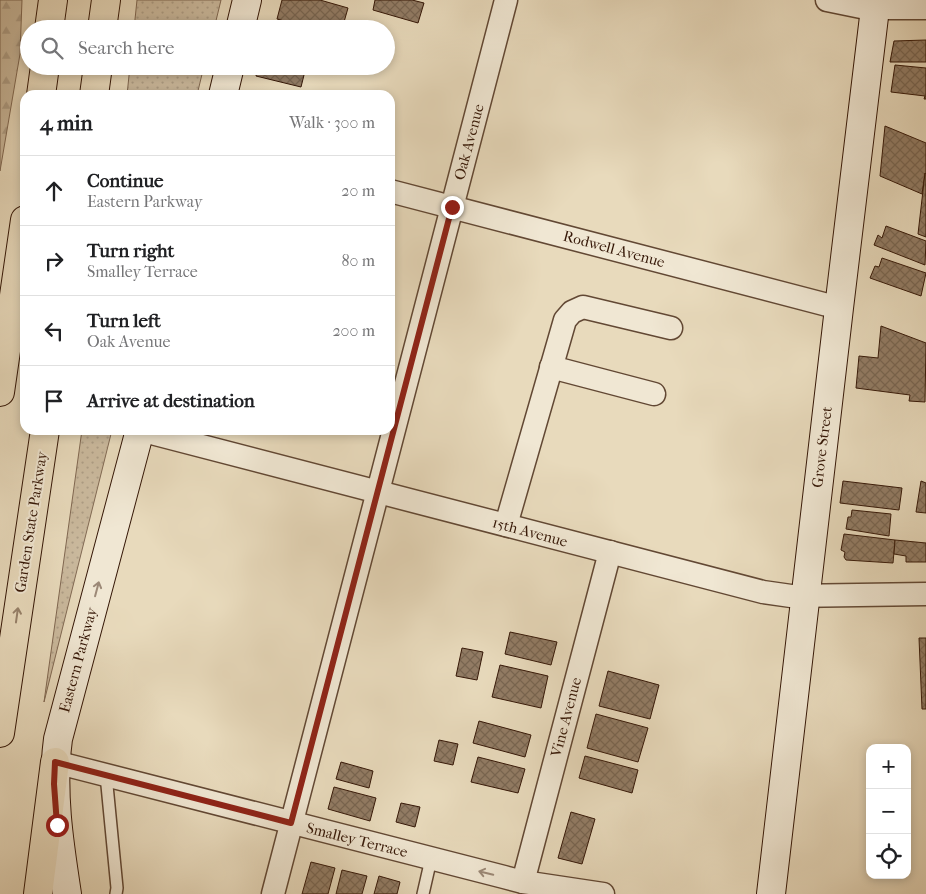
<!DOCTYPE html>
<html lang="en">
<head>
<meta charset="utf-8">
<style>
  :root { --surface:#fff; --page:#f6f6f6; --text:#202124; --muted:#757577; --line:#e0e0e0 }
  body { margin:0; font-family:"IM FELL French Canon",serif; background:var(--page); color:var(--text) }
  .controls { position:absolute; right:15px; bottom:15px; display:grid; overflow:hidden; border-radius:10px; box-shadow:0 2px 8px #0003 }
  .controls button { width:45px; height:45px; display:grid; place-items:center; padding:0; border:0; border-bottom:1px solid var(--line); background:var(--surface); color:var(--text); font:25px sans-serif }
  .stop { position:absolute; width:15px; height:15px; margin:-11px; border:4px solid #8f2418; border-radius:50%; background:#fff }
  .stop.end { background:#8f2418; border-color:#fff; box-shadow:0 1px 5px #0008 }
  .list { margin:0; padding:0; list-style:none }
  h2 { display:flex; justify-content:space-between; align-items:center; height:65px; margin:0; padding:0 20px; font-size:21px }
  h2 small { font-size:16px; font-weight:400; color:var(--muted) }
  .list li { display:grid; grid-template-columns:32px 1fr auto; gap:15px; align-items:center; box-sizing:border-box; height:70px; padding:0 20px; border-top:1px solid var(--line) }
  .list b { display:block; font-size:19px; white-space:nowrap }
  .list p { margin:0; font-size:16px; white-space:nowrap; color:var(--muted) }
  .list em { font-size:16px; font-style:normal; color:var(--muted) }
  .icon { flex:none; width:28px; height:28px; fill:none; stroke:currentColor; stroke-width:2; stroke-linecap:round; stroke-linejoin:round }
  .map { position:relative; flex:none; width:926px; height:894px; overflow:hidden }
  .search { position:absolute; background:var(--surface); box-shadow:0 2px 8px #0003; left:20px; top:20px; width:375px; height:55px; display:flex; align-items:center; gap:12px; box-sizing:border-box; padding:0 18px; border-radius:28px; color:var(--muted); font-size:19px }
  .panel { position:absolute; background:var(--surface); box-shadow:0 2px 8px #0003; left:20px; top:90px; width:375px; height:345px; border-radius:15px }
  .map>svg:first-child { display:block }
  .grass { fill:url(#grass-dots); stroke:#806852 }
  .forest { fill:url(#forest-firs); stroke:#806852 }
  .building { fill:url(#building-cross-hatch); stroke:#351707 }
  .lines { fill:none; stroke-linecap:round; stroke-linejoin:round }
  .lane-casing { stroke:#624834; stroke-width:14 }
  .street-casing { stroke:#624834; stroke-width:25 }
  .secondary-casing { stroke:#351707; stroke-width:30 }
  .highway-casing { stroke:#351707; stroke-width:30 }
  .lane { stroke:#f0e7d3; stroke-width:11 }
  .street { stroke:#f0e7d3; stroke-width:22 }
  .secondary { stroke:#f0e7d3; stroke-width:28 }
  .highway { stroke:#e8dabc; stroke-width:28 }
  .oneway { stroke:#9c8977 }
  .oneway2 { stroke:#97826b }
  .route { stroke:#8f2418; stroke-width:6 }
  .labels { text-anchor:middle; stroke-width:4; stroke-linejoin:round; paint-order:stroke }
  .street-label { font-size:15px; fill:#351707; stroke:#f0e7d3 }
</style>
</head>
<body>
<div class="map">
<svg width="926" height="894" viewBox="0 0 926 894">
  <defs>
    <pattern id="grass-dots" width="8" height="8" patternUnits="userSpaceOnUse" patternTransform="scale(1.25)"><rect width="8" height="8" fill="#cab99d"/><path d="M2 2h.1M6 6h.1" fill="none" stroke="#ae9e86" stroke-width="1.8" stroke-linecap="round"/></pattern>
    <pattern id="forest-firs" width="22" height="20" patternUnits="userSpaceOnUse" patternTransform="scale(1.25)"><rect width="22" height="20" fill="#cab99d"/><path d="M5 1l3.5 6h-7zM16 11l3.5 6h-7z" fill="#ae9e86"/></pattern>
    <pattern id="building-cross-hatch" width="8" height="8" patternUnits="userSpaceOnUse" patternTransform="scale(1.25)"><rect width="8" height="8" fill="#927c65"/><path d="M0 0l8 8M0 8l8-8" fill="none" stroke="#786551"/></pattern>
  </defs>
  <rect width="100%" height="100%" fill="#e8dabc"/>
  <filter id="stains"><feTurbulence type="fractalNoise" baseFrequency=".004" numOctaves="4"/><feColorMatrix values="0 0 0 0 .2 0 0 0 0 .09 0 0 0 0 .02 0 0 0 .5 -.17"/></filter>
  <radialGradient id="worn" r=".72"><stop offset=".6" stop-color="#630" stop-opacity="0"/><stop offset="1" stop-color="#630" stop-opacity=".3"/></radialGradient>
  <!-- grass -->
  <g class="grass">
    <polygon points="137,0 221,0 214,29 134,29"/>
    <polygon points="130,66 204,66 197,95 127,95"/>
    <polygon points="82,430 112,430 44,702"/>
  </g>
  <!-- forest -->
  <polygon class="forest" points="0,0 22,0 20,54 0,171"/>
  <!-- building -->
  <g class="building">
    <polygon points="282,0 320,0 348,8 342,29 313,29 277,19"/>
    <polygon points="375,0 412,0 424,3 418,23 373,10"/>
    <polygon points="926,40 926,62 890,62 894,41"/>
    <polygon points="895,65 926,68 926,99 924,99 925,96 891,92"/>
    <polygon points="258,66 301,66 306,67 301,87 256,76"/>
    <polygon points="885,126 926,143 926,174 925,173 922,194 880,176"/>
    <polygon points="925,173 926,174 926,237 918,234"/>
    <polygon points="886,226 926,241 925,265 874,245 878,235 882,238"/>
    <polygon points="882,258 926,273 921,296 870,278 875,266 879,267"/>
    <polygon points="881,326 926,343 925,402 909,401 910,395 856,388 859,356 878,358"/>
    <polygon points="843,481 902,488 899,510 840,503"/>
    <polygon points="921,481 926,483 926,513 916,512"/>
    <polygon points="852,510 891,514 889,536 846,529 848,517 851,517"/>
    <polygon points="844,534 895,540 893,563 846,560 844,557 845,552 841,550"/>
    <polygon points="895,540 926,543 926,562 906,562 906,556 894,554"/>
    <polygon points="510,632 557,642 551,665 505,654"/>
    <polygon points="919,638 926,638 926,709 922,709"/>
    <polygon points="462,648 483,652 477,680 456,676"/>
    <polygon points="500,665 548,676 541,708 492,697"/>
    <polygon points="608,671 659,685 650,719 599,706"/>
    <polygon points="596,714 648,728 638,762 587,748"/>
    <polygon points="479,721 531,735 525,757 473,743"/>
    <polygon points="439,740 458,744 453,765 434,761"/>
    <polygon points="585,756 638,770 632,793 579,778"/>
    <polygon points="478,757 525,769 518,793 471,782"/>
    <polygon points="341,762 373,771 369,788 336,779"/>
    <polygon points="334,787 376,798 370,821 328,809"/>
    <polygon points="401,803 420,807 415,827 396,822"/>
    <polygon points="571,812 595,819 582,864 558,858"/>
    <polygon points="311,862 335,868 328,894 302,894"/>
    <polygon points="342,870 367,876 362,894 336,894"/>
    <polygon points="379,876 400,882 397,894 374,894"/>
  </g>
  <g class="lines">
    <!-- lane casing -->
    <g class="lane-casing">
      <g id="lane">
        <polyline points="106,775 117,888 116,894"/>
        <polyline points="423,894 431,859"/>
      </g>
    </g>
    <!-- street casing -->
    <g class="street-casing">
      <g id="street">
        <polyline points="827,0 866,8 926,8"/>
        <polyline points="390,191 839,308"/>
        <polyline points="551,367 654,394"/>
        <polyline points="140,430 763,592 791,596 926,594"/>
        <polyline points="506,525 565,320 572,312 583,307 671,328"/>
        <polyline points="55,762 504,877 523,882 603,894"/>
        <polyline points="523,882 610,552"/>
        <polyline points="273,894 506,0"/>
      </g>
    </g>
    <!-- secondary casing -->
    <g class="secondary-casing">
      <g id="secondary">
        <polyline points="240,29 247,0"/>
        <polyline points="223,95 230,66"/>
        <path d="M67 894C59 842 51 791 58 739L140 430"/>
        <polyline points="771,894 839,308 876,0"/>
      </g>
    </g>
    <!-- highway casing -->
    <g class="highway-casing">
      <g id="highway">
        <polyline points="49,29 53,0"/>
        <polyline points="102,29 106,0"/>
        <polyline points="41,95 45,66"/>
        <polyline points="94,95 98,66"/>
        <polyline points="0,392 25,220"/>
        <polyline points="0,733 45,430"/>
        <polyline points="38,894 55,762"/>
      </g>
    </g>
    <!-- lane -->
    <use href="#lane" class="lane"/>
    <!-- street -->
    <use href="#street" class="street"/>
    <!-- secondary -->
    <use href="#secondary" class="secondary"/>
    <!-- highway -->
    <use href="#highway" class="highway"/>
  </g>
  <!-- one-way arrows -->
  <defs><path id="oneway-shaft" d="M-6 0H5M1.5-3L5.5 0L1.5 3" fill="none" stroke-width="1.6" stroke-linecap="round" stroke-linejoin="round" transform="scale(1.25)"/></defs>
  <g class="oneway">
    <use href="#oneway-shaft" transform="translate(97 589) rotate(-75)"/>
    <use href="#oneway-shaft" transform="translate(486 873) rotate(-166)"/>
  </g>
  <use class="oneway2" href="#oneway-shaft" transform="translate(17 615) rotate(-82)"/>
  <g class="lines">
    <!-- route -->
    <polyline class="route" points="57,825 54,784 55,762 291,823 452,207"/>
  </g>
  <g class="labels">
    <!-- street labels -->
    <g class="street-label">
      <text transform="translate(469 142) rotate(-75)" y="5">Oak Avenue</text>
      <text transform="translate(614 249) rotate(15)" y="5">Rodwell Avenue</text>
      <text transform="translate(822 447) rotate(-83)" y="5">Grove Street</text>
      <text transform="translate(31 522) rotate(-81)" y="5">Garden State Parkway</text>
      <text transform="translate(530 532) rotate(15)" y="5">15th Avenue</text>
      <text transform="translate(78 660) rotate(-75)" y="5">Eastern Parkway</text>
      <text transform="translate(566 717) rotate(-75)" y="5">Vine Avenue</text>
      <text transform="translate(357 840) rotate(14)" y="5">Smalley Terrace</text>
    </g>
  </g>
  <rect width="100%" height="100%" filter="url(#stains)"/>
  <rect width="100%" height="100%" fill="url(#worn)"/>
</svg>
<div class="controls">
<button>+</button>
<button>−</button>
<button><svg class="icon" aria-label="locate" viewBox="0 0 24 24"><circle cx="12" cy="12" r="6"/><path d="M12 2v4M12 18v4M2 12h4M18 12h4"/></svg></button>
</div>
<div class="stop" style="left:57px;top:825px"></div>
<div class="stop end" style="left:452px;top:207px"></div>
<div class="search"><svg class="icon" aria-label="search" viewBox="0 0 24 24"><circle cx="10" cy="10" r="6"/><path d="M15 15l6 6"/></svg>Search here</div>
<section class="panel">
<h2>4 min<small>Walk · 300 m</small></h2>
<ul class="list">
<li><svg class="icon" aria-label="ahead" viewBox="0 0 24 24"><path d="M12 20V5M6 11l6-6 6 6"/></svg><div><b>Continue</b><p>Eastern Parkway</p></div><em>20 m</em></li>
<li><svg class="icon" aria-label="right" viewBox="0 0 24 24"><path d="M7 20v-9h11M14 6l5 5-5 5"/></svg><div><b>Turn right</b><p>Smalley Terrace</p></div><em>80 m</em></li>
<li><svg class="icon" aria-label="left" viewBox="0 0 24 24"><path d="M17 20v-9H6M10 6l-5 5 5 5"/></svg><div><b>Turn left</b><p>Oak Avenue</p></div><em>200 m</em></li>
<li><svg class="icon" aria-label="arrive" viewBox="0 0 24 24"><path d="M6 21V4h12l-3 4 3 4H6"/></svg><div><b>Arrive at destination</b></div></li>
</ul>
</section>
</div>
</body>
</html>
